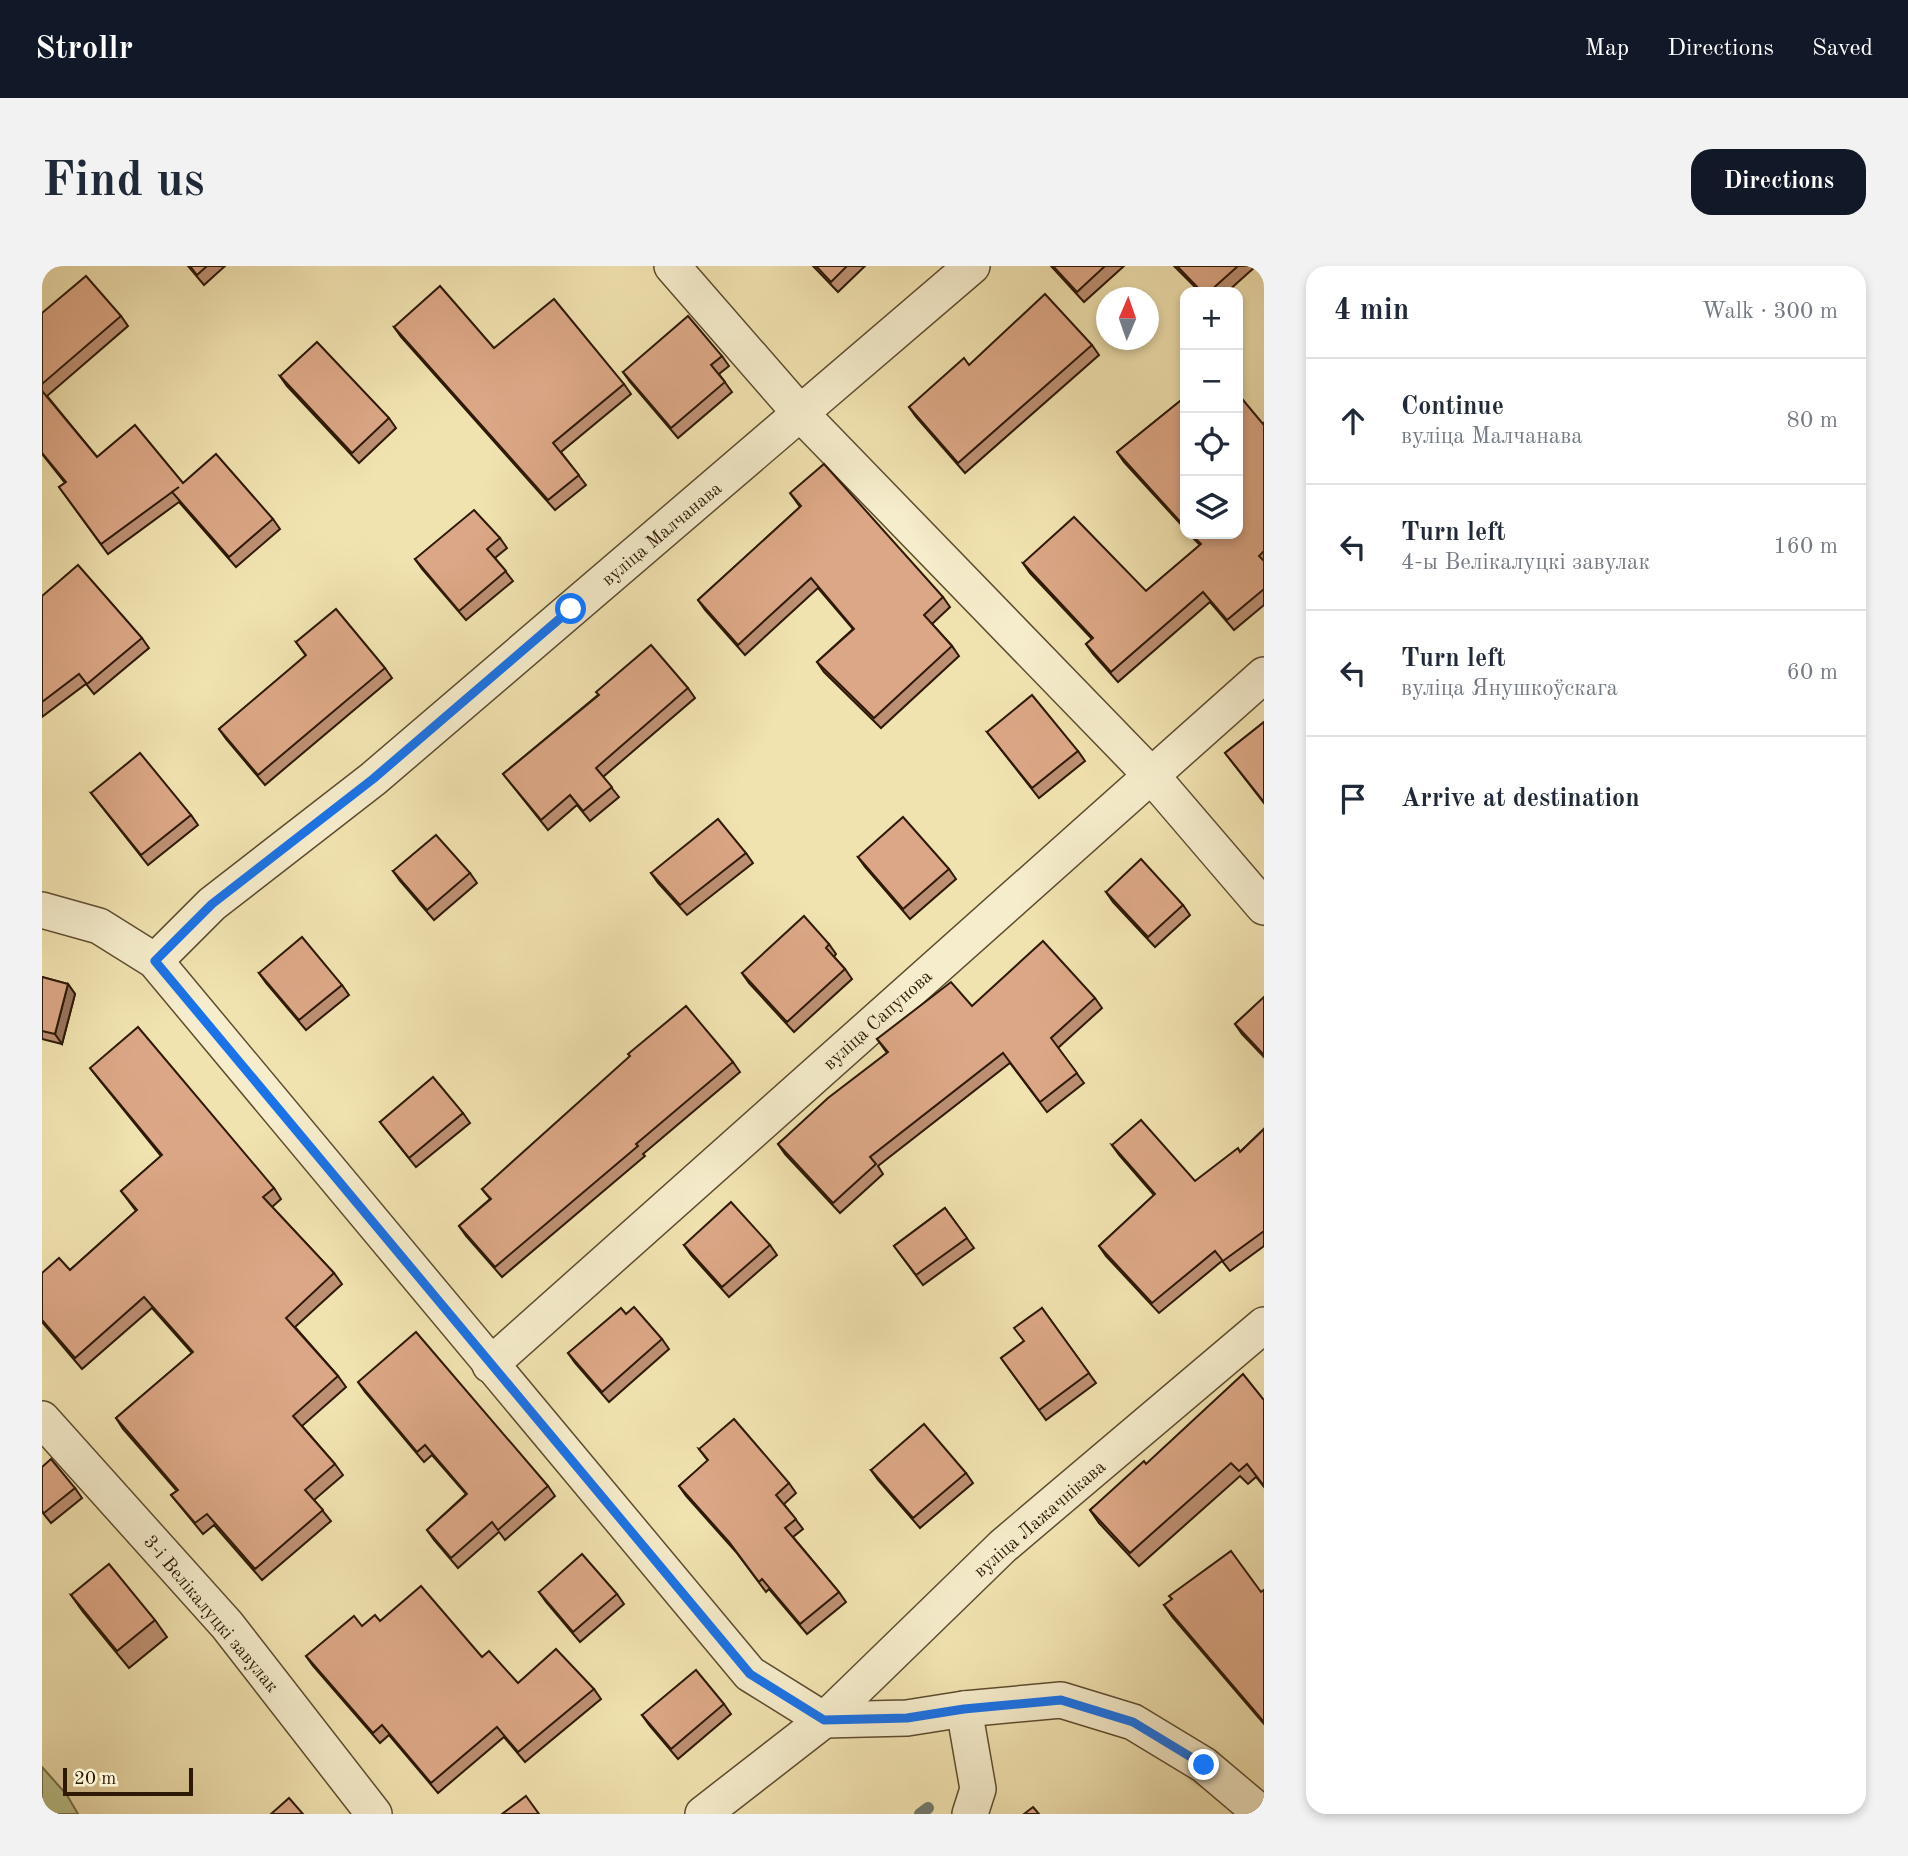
<!DOCTYPE html>
<html lang="en">
<head>
<meta charset="utf-8">
<style>
  :root { --surface:#fff; --page:#f2f2f3; --text:#1f2937; --muted:#747a83; --line:#e0e1e3; --accent:#111827 }
  body { margin:0; font-family:"Old Standard TT",serif; background:var(--page); color:var(--text) }
  .controls { position:absolute; right:21px; top:21px; display:grid; overflow:hidden; border-radius:14px; box-shadow:0 4px 10px #0003 }
  .controls button { width:63px; height:63px; display:grid; place-items:center; padding:0; border:0; border-bottom:2px solid var(--line); background:var(--surface); color:var(--text); font:35px sans-serif }
  .compass { position:absolute; left:1054px; top:21px; width:63px; height:63px; border-radius:50%; background:var(--surface); box-shadow:0 4px 10px #0003; rotate:2deg }
  .scale { position:absolute; left:21px; bottom:18px; width:130px; box-sizing:border-box; padding-left:7px; border:4px solid #2d1906; border-top:0; font-size:19px; line-height:24px; white-space:nowrap; color:#2d1906; -webkit-text-stroke:5px #f6edcc; paint-order:stroke }
  .stop { position:absolute; width:21px; height:21px; margin:-16px; border:5px solid #1a73e8; border-radius:50%; background:#fff }
  .stop.end { background:#1a73e8; border-color:#fff; box-shadow:0 2px 7px #0008 }
  .list { margin:0; padding:0; list-style:none }
  h2 { display:flex; justify-content:space-between; align-items:center; height:91px; margin:0; padding:0 28px; font-size:30px }
  h2 small { font-size:23px; font-weight:400; color:var(--muted) }
  .list li { display:grid; grid-template-columns:46px 1fr auto; gap:21px; align-items:center; box-sizing:border-box; height:126px; padding:0 28px; border-top:2px solid var(--line) }
  .list b { display:block; font-size:26px; white-space:nowrap }
  .list p { margin:0; font-size:23px; white-space:nowrap; color:var(--muted) }
  .list em { font-size:23px; font-style:normal; color:var(--muted) }
  .icon { flex:none; width:38px; height:38px; fill:none; stroke:currentColor; stroke-width:2; stroke-linecap:round; stroke-linejoin:round }
  .map { position:relative; flex:none; width:1222px; height:1548px; overflow:hidden; border-radius:21px }
  header { display:flex; align-items:center; gap:42px; box-sizing:border-box; height:98px; padding:0 35px; background:var(--accent); color:#fff }
  header strong { font-size:33px }
  nav { display:flex; gap:38px; margin-inline-start:auto; font-size:24px }
  .intro { display:flex; align-items:center; justify-content:space-between; box-sizing:border-box; height:168px; padding:0 42px }
  h1 { margin:0; font-size:49px }
  .button { padding:18px 32px; border-radius:21px; background:var(--accent); color:#fff; font-size:24px; font-weight:700 }
  main { display:flex; gap:42px; padding:0 42px }
  aside { flex:1; background:var(--surface); border-radius:21px; box-shadow:0 4px 10px #0003 }
  .map>svg:first-child { display:block }
  .green { fill:#bcc38a; stroke:#746e48; stroke-width:2 }
  .lines { fill:none; stroke-linecap:round; stroke-linejoin:round }
  .stream { stroke:#717b6f; stroke-width:12 }
  .street-casing { stroke:#5e4c30; stroke-width:38 }
  .street { stroke:#f6edcc; stroke-width:35 }
  .wall { fill:#bd9073; stroke:#2d1906; stroke-width:2 }
  .shaded-wall { fill:#9a755e; stroke:#2d1906; stroke-width:2 }
  .building { fill:#dca786; stroke:#2d1906; stroke-width:2 }
  .route { stroke:#1a73e8; stroke-width:9 }
  .labels { text-anchor:middle; stroke-width:5; stroke-linejoin:round; paint-order:stroke }
  .street-label { font-size:19px; fill:#2d1906; stroke:#f6edcc }
</style>
</head>
<body>
<header>
<strong>Strollr</strong>
<nav><a>Map</a><a>Directions</a><a>Saved</a></nav>
</header>
<div class="intro"><h1>Find us</h1><a class="button">Directions</a></div>
<main>
<div class="map">
<svg width="1222" height="1548" viewBox="0 0 1222 1548">
  <rect width="100%" height="100%" fill="#f1e3b0"/>
  <filter id="stains"><feTurbulence type="fractalNoise" baseFrequency=".00286" numOctaves="4"/><feColorMatrix values="0 0 0 0 .2 0 0 0 0 .09 0 0 0 0 .02 0 0 0 .5 -.17"/></filter>
  <radialGradient id="worn" r=".72"><stop offset=".6" stop-color="#630" stop-opacity="0"/><stop offset="1" stop-color="#630" stop-opacity=".3"/></radialGradient>
  <!-- green -->
  <polygon class="green" points="0,1501 25,1529 36,1548 0,1548"/>
  <g class="lines">
    <!-- stream -->
    <polyline class="stream" points="878,1548 886,1542"/>
    <!-- street casing -->
    <g class="street-casing">
      <g id="street">
        <polyline points="630,0 759,148 1108,508 1222,641"/>
        <polyline points="0,644 57,660 113,695 708,1408 782,1454"/>
        <polyline points="113,695 170,638 331,513 930,0"/>
        <polyline points="448,1099 1222,409"/>
        <polyline points="0,1153 185,1359 332,1548"/>
        <polyline points="922,1443 936,1523 928,1548"/>
        <polyline points="782,1454 865,1452 922,1443 1019,1434 1091,1456 1162,1499 1220,1548"/>
        <polyline points="661,1548 782,1454 961,1280 1222,1059"/>
      </g>
    </g>
    <!-- street -->
    <use href="#street" class="street"/>
  </g>
  <!-- wall -->
  <g class="wall">
    <polygon points="146,0 183,0 162,19"/>
    <polygon points="771,0 823,0 796,26"/>
    <polygon points="1009,0 1082,0 1042,36"/>
    <polygon points="1132,0 1214,0 1185,26 1158,26"/>
    <polygon points="0,47 79,50 86,60 5,130 55,191 141,217 231,253 238,263 194,301 137,236 66,288 17,221 23,217 0,188"/>
    <polygon points="352,61 452,82 582,118 589,128 519,186 544,219 513,244 359,71"/>
    <polygon points="1050,79 1057,89 923,207 874,151 867,141 927,99"/>
    <polygon points="680,90 687,100 677,108 690,126 636,172 588,116 581,106"/>
    <polygon points="238,110 347,152 354,162 317,197 245,120"/>
    <polygon points="1143,131 1143,263 1082,196 1075,186"/>
    <polygon points="1222,157 1222,339 1192,364 1168,336 1076,416 1051,388 1044,378 1050,373 988,307 981,297 1104,325 1158,279 1147,268 1196,268 1221,158"/>
    <polygon points="748,227 901,331 908,341 890,358 910,380 917,390 839,462 782,406 775,396 811,363 776,322 703,389 663,344 656,334 758,241"/>
    <polygon points="458,272 465,282 453,292 471,315 424,354 380,303 373,293"/>
    <polygon points="0,330 100,372 107,382 52,428 44,418 0,451"/>
    <polygon points="254,376 343,402 350,412 223,519 184,473 177,463 264,390"/>
    <polygon points="646,422 653,432 561,511 577,531 548,555 535,539 506,564 461,508 556,429"/>
    <polygon points="1222,456 1222,537 1183,487"/>
    <polygon points="945,466 1036,485 1043,495 997,532"/>
    <polygon points="49,527 149,549 156,559 106,599"/>
    <polygon points="704,587 711,597 645,649 616,617 609,607"/>
    <polygon points="816,591 907,603 914,613 868,653 823,601"/>
    <polygon points="351,605 428,607 435,617 392,654 358,615"/>
    <polygon points="1064,626 1141,639 1148,649 1113,681 1071,636"/>
    <polygon points="787,678 794,688 792,691 803,703 810,713 752,766 707,717 700,707"/>
    <polygon points="217,707 300,719 307,729 264,764 224,717"/>
    <polygon points="0,711 26,718 33,728 20,778 0,773"/>
    <polygon points="1222,731 1222,791 1200,768 1193,758"/>
    <polygon points="1053,732 1060,742 1016,782 1042,817 1005,846 968,797 836,900 841,908 798,947 743,888 736,878 845,787 835,773 930,740"/>
    <polygon points="691,796 698,806 601,888 603,890 460,1011 424,970 417,960 448,933 440,923"/>
    <polygon points="48,802 232,922 239,933 230,941 292,1007 300,1018 253,1061 296,1110 304,1121 260,1160 293,1198 301,1209 272,1234 289,1255 220,1314 172,1259 161,1268 129,1229 135,1225 81,1163 74,1152 150,1087 110,1042 40,1103 0,1056 0,1007 28,1004 94,945 79,925 119,890 56,812"/>
    <polygon points="421,847 428,857 374,901 338,856"/>
    <polygon points="1222,863 1222,980 1188,1005 1180,995 1117,1047 1064,990 1057,980 1112,929 1077,889 1070,879 1153,915 1198,886"/>
    <polygon points="903,942 932,982 881,1019 852,980"/>
    <polygon points="642,979 728,979 735,989 687,1031 649,989"/>
    <polygon points="1000,1042 1054,1117 1004,1154 959,1092 982,1075"/>
    <polygon points="584,1048 620,1073 627,1083 567,1136 533,1097 526,1087"/>
    <polygon points="316,1116 506,1220 513,1230 463,1274 457,1266 416,1302 392,1274 385,1264 424,1228 390,1189 382,1196 323,1126"/>
    <polygon points="1222,1134 1222,1221 1214,1211 1206,1218 1198,1210 1097,1300 1057,1257 1048,1244 1104,1198"/>
    <polygon points="657,1183 747,1217 754,1227 742,1238 761,1263 751,1271 797,1326 804,1336 765,1368 727,1323 724,1326 694,1286 644,1230 637,1220 666,1195"/>
    <polygon points="0,1201 33,1222 40,1232 9,1257 0,1246"/>
    <polygon points="829,1204 924,1207 931,1217 878,1262 836,1214"/>
    <polygon points="1222,1324 1222,1458 1131,1352 1122,1339 1219,1326"/>
    <polygon points="497,1326 575,1328 582,1338 538,1376 504,1336"/>
    <polygon points="29,1329 113,1354 125,1371 87,1402 41,1346"/>
    <polygon points="338,1355 440,1391 476,1417 552,1423 559,1433 483,1496 462,1471 396,1527 347,1469 338,1477 271,1400 264,1390 320,1360"/>
    <polygon points="682,1438 689,1448 636,1493 607,1459 600,1449"/>
  </g>
  <!-- shaded-wall -->
  <polygon class="shaded-wall" points="26,718 33,728 20,778 13,768"/>
  <!-- building -->
  <g class="building">
    <polygon points="148,0 165,0 155,9"/>
    <polygon points="774,0 805,0 789,16"/>
    <polygon points="1011,0 1063,0 1035,26"/>
    <polygon points="1135,0 1196,0 1167,26 1160,26"/>
    <polygon points="44,10 79,50 0,118 0,47"/>
    <polygon points="398,20 452,82 512,33 582,118 511,177 537,209 506,234 352,61"/>
    <polygon points="1003,28 1050,79 916,197 867,141 922,92 927,99"/>
    <polygon points="646,50 680,90 669,99 683,116 629,162 581,106"/>
    <polygon points="275,76 347,152 310,187 238,110"/>
    <polygon points="0,125 55,191 93,159 141,217 174,188 231,253 187,291 130,226 137,221 59,278 17,221 24,216 0,187"/>
    <polygon points="1196,128 1221,158 1222,157 1222,285 1217,290 1222,295 1222,323 1185,354 1161,326 1069,406 1044,378 1051,372 981,297 1032,251 1104,325 1159,278 1149,268 1196,268"/>
    <polygon points="1143,131 1143,261 1075,186"/>
    <polygon points="782,198 901,331 882,349 910,380 832,452 775,396 812,363 769,312 696,379 656,334 759,240 748,227"/>
    <polygon points="432,244 458,272 445,283 464,305 417,345 373,293"/>
    <polygon points="36,299 100,372 45,418 37,408 0,436 0,330"/>
    <polygon points="294,343 343,402 216,509 177,463 264,389 254,376"/>
    <polygon points="609,379 646,422 554,502 570,521 541,545 528,529 499,554 461,508 557,429 554,426"/>
    <polygon points="990,429 1036,485 990,522 945,466"/>
    <polygon points="1222,456 1222,536 1183,487"/>
    <polygon points="98,487 149,549 99,589 49,527"/>
    <polygon points="861,551 907,603 861,643 816,591"/>
    <polygon points="676,553 704,587 638,639 609,607"/>
    <polygon points="394,569 428,607 385,644 351,605"/>
    <polygon points="1099,593 1141,639 1106,671 1064,626"/>
    <polygon points="762,650 787,678 784,682 803,703 745,756 700,707"/>
    <polygon points="260,671 300,719 257,754 217,707"/>
    <polygon points="1001,675 1053,732 1009,772 1035,807 998,836 961,787 828,891 834,898 791,937 736,878 786,832 846,786 835,773 909,716 930,740"/>
    <polygon points="0,711 26,718 13,768 0,765"/>
    <polygon points="1222,731 1222,789 1193,758"/>
    <polygon points="644,740 691,796 594,878 596,880 453,1001 417,960 449,933 440,923 588,790 586,788"/>
    <polygon points="96,761 232,922 221,931 292,1007 244,1052 296,1110 251,1150 293,1198 263,1224 281,1244 213,1303 165,1248 153,1257 129,1229 136,1224 74,1152 151,1086 102,1031 33,1092 0,1054 0,1007 17,992 28,1004 95,944 79,925 120,889 48,802"/>
    <polygon points="391,811 421,847 367,892 338,856"/>
    <polygon points="1099,854 1153,915 1196,882 1198,886 1222,863 1222,965 1181,995 1173,985 1110,1037 1057,980 1113,928 1070,879"/>
    <polygon points="689,936 728,979 680,1021 642,979"/>
    <polygon points="903,942 925,972 874,1009 852,980"/>
    <polygon points="592,1041 620,1073 560,1126 526,1087 579,1042 584,1048"/>
    <polygon points="1000,1042 1047,1107 997,1144 959,1092 982,1075 972,1062"/>
    <polygon points="374,1066 506,1220 456,1264 450,1256 409,1292 385,1264 425,1228 383,1179 375,1186 316,1116"/>
    <polygon points="1201,1108 1222,1134 1222,1220 1205,1198 1197,1205 1189,1197 1088,1287 1048,1244 1102,1195 1104,1198"/>
    <polygon points="692,1153 747,1217 734,1229 754,1253 743,1262 797,1326 758,1358 720,1313 717,1316 687,1276 637,1220 666,1194 657,1183"/>
    <polygon points="882,1158 924,1207 871,1252 829,1204"/>
    <polygon points="9,1193 33,1222 2,1247 0,1245 0,1201"/>
    <polygon points="1189,1285 1219,1326 1222,1324 1222,1456 1122,1339 1130,1333 1127,1330"/>
    <polygon points="540,1288 575,1328 531,1366 497,1326"/>
    <polygon points="67,1298 113,1354 75,1385 29,1329"/>
    <polygon points="379,1320 440,1391 447,1385 476,1417 514,1383 552,1423 476,1486 455,1461 389,1517 340,1459 331,1467 264,1390 312,1350 320,1360 333,1349 338,1355"/>
    <polygon points="654,1404 682,1438 629,1483 600,1449"/>
    <polygon points="484,1530 497,1548 460,1548"/>
    <polygon points="247,1532 261,1548 229,1548"/>
    <polygon points="991,1541 997,1548 982,1548"/>
  </g>
  <g class="lines">
    <!-- route -->
    <polyline class="route" points="529,343 331,513 170,638 113,695 708,1408 782,1454 865,1452 922,1443 1019,1434 1091,1456 1162,1499"/>
  </g>
  <g class="labels">
    <!-- street labels -->
    <g class="street-label">
      <text transform="translate(619 267) rotate(-40)" y="7">вуліца Малчанава</text>
      <text transform="translate(835 753) rotate(-42)" y="7">вуліца Сапунова</text>
      <text transform="translate(997 1252) rotate(-41)" y="7">вуліца Лажачнікава</text>
      <text transform="translate(170 1347) rotate(50)" y="7">3-і Велікалуцкі завулак</text>
    </g>
  </g>
  <rect width="100%" height="100%" filter="url(#stains)"/>
  <rect width="100%" height="100%" fill="url(#worn)"/>
</svg>
<div class="controls">
<button>+</button>
<button>−</button>
<button><svg class="icon" aria-label="locate" viewBox="0 0 24 24"><circle cx="12" cy="12" r="6"/><path d="M12 2v4M12 18v4M2 12h4M18 12h4"/></svg></button>
<button><svg class="icon" aria-label="layers" viewBox="0 0 24 24"><path d="M12 4l9 5-9 5-9-5zM3 14l9 5 9-5"/></svg></button>
</div>
<svg class="compass" viewBox="-18 -18 36 36"><path d="M0-13l5 13h-10z" fill="#e53935"/><path d="M0 13l5-13h-10z" fill="#747a83"/></svg>
<div class="scale">20 m</div>
<div class="stop" style="left:529px;top:343px"></div>
<div class="stop end" style="left:1162px;top:1499px"></div>
</div>
<aside>
<h2>4 min<small>Walk · 300 m</small></h2>
<ul class="list">
<li><svg class="icon" aria-label="ahead" viewBox="0 0 24 24"><path d="M12 20V5M6 11l6-6 6 6"/></svg><div><b>Continue</b><p>вуліца Малчанава</p></div><em>80 m</em></li>
<li><svg class="icon" aria-label="left" viewBox="0 0 24 24"><path d="M17 20v-9H6M10 6l-5 5 5 5"/></svg><div><b>Turn left</b><p>4-ы Велікалуцкі завулак</p></div><em>160 m</em></li>
<li><svg class="icon" aria-label="left" viewBox="0 0 24 24"><path d="M17 20v-9H6M10 6l-5 5 5 5"/></svg><div><b>Turn left</b><p>вуліца Янушкоўскага</p></div><em>60 m</em></li>
<li><svg class="icon" aria-label="arrive" viewBox="0 0 24 24"><path d="M6 21V4h12l-3 4 3 4H6"/></svg><div><b>Arrive at destination</b></div></li>
</ul>
</aside>
</main>
</body>
</html>
